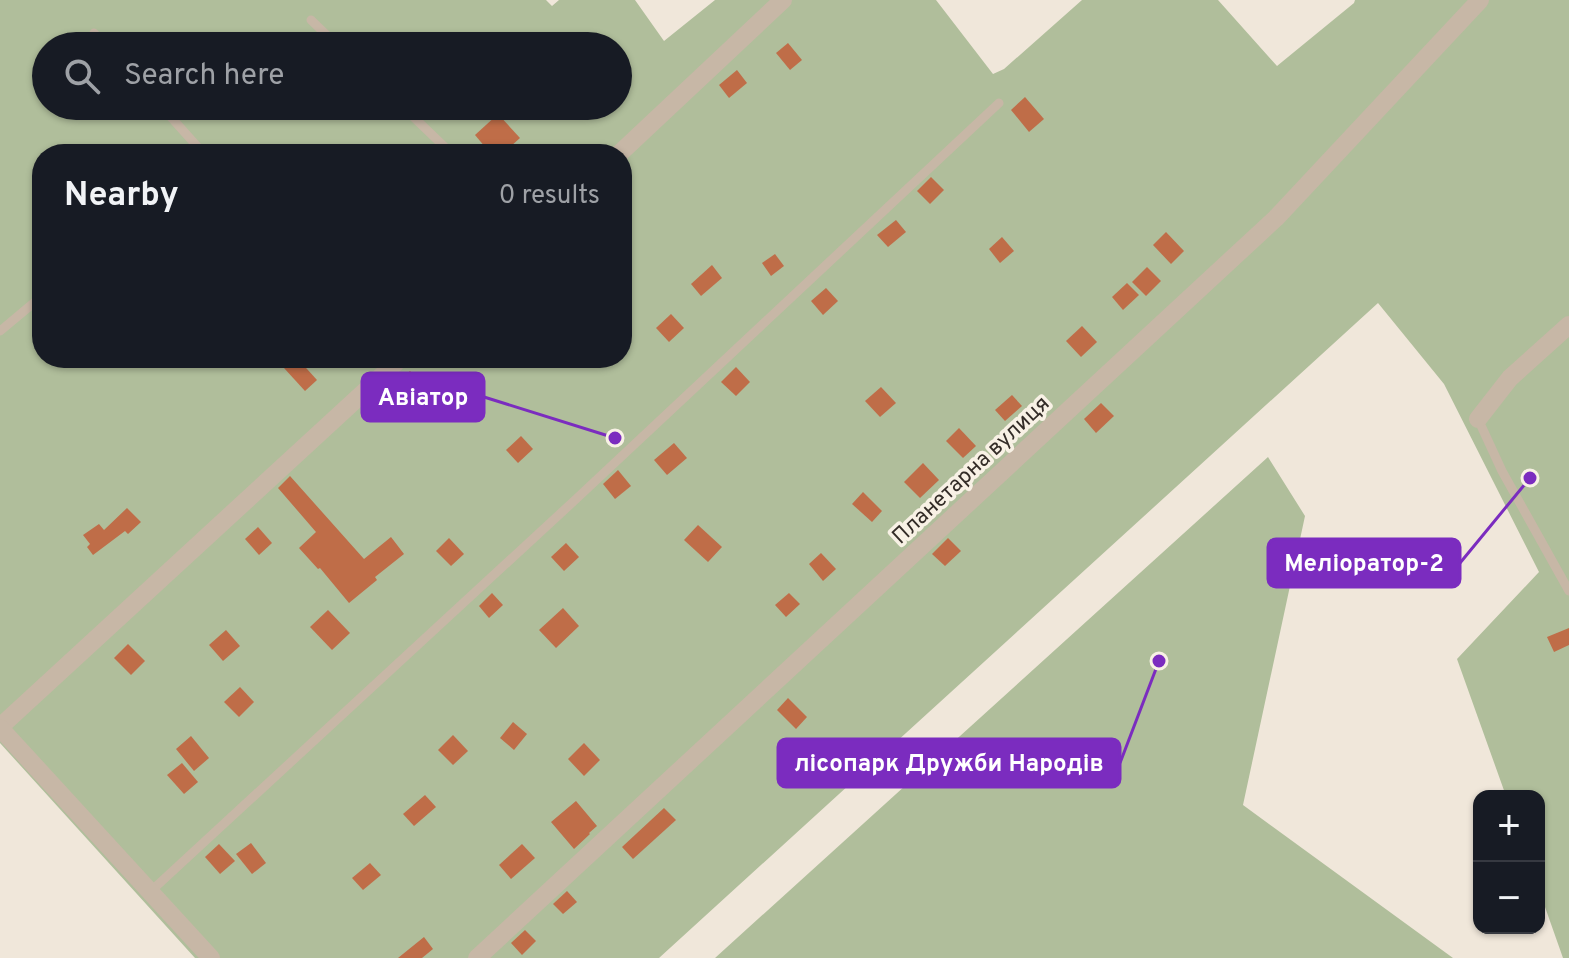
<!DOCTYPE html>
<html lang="en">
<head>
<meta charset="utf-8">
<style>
  :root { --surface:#171b24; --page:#20242c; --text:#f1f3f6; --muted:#9ea1a6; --line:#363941 }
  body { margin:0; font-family:Overpass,sans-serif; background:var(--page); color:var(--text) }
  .controls { position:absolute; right:24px; bottom:24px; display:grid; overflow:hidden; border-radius:16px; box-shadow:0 2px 6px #0004 }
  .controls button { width:72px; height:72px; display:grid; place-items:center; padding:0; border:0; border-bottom:2px solid var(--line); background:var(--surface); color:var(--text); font:40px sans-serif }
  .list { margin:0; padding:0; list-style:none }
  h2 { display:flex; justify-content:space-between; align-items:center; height:104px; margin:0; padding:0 32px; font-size:34px }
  h2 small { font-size:26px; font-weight:400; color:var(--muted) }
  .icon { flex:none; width:44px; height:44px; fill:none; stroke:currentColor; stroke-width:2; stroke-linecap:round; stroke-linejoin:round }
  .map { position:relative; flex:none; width:1569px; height:958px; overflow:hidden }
  .search { position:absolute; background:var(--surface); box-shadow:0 2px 6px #0004; left:32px; top:32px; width:600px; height:88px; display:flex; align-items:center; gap:20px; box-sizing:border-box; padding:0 28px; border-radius:44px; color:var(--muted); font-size:30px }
  .panel { position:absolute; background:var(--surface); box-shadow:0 2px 6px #0004; left:32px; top:144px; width:600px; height:224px; border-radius:32px }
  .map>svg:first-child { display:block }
  .green { fill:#b0be9b; fill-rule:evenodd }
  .building { fill:#bf6d48 }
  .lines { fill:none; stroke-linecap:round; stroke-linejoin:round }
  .service { stroke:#c7b7a6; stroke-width:9 }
  .minor { stroke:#c7b7a6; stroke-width:18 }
  .labels { text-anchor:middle; stroke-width:7; stroke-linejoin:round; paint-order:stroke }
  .street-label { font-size:22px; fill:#332c27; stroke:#f8f1e5 }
  .leader { fill:none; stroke:#7b2cbf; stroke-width:3 }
  .callout-dot { fill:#7b2cbf; stroke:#f8f1e5; stroke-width:3 }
  .callout { fill:#7b2cbf; stroke:#7b2cbf; stroke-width:3 }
  .callout-label { font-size:24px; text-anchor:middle; font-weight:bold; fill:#fff }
</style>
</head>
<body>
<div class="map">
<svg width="1569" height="958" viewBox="0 0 1569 958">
  <rect width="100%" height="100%" fill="#f0e7da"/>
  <!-- green -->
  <g class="green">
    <path d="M0 0H546L552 6 559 0H635L664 41 715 0H936L993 74 1004 69 1082 0H1218L1277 66 1354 3 1355 0H1569V958H1563L1539 890V796H1506L1457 659 1539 572 1444 384 1378 303 659 958H195L0 743ZM46 46H618V106H46ZM42 154H622V358H42Z"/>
    <polygon points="1268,457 1305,516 1243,805 1453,958 715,958"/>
  </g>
  <!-- building -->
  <g class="building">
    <polygon points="788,43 802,60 790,70 776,53"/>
    <polygon points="737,70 747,83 729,98 719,85"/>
    <polygon points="1025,97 1044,119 1029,132 1011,110"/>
    <polygon points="498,114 520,138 502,154 491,154 475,135"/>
    <polygon points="931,177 944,190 930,204 917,191"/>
    <polygon points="896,220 906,232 888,247 877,235"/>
    <polygon points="1166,232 1184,251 1171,264 1153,245"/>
    <polygon points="1002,237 1014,251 1000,263 989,249"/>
    <polygon points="775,254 784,266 771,276 762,263"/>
    <polygon points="712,265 722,278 701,296 691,284"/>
    <polygon points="1147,267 1161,281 1146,296 1132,282"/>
    <polygon points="1127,283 1139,295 1123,310 1112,297"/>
    <polygon points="826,288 838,301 823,315 811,301"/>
    <polygon points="671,314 684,328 669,342 656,328"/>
    <polygon points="1082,326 1097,342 1081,357 1066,341"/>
    <polygon points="295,358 297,358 317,380 305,391 284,368"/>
    <polygon points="736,367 750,382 736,396 721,382"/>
    <polygon points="410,371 430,392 404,416 384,395"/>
    <polygon points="881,387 896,403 880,417 865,401"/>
    <polygon points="1012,395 1022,406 1005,421 995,410"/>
    <polygon points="1101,403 1114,416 1096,433 1084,419"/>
    <polygon points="959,428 976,446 963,458 946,441"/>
    <polygon points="521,436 533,449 518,463 506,450"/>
    <polygon points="674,443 687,458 667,475 654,460"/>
    <polygon points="923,463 939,480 920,498 904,482"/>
    <polygon points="618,470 631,486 615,499 603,484"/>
    <polygon points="290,476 364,559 391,537 404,554 375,577 377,580 349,603 320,568 318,569 299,548 316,532 278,488"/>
    <polygon points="863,492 882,511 872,522 852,504"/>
    <polygon points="127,508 141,522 128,534 125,531 93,555 87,547 90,544 83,535 99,524 104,530"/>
    <polygon points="698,525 722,547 708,562 684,540"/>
    <polygon points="258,527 272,543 259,555 245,539"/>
    <polygon points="449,538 464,554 451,566 436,551"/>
    <polygon points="948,538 961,551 945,566 932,554"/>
    <polygon points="566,543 579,557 564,571 551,557"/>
    <polygon points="821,553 836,569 823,581 809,564"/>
    <polygon points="492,593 503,605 489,618 479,606"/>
    <polygon points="789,593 800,604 786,617 775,605"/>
    <polygon points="563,608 579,626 556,648 539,630"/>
    <polygon points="328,610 350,633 332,650 310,627"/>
    <polygon points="1569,628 1569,645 1554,652 1547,637"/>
    <polygon points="226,630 240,646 223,661 209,645"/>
    <polygon points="128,644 145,661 131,675 114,658"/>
    <polygon points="240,687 254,702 239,717 224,702"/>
    <polygon points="788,698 807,717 796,729 777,710"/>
    <polygon points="513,722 527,734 514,750 500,738"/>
    <polygon points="453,735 468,751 453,765 438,750"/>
    <polygon points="191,736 209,758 194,771 176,749"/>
    <polygon points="584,743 600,760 584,776 568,759"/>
    <polygon points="182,763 198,782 184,794 167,775"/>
    <polygon points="425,795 436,807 414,826 403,814"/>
    <polygon points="576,801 597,826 589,833 590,834 574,849 551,822"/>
    <polygon points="664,808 676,820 633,859 622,847"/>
    <polygon points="251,843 266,863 252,874 236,854"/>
    <polygon points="219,844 235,861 220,874 205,857"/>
    <polygon points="522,844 535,858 511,879 499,865"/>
    <polygon points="370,863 381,875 363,890 352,878"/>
    <polygon points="567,891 577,902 563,914 553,904"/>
    <polygon points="525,930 536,941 522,955 511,943"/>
    <polygon points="424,937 433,949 422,958 398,958"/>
  </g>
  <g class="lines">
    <!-- service -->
    <g class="service">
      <polyline points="311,20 338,46"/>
      <polyline points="94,33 106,46"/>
      <polyline points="161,106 204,154"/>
      <polyline points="402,106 452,154"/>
      <polyline points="0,331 42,296"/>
      <polyline points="1478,419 1502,471 1569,591"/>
      <polyline points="150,892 575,500 999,103"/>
    </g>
    <!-- minor -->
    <g class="minor">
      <polyline points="619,154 783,0"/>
      <polyline points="1478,419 1510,378 1569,325"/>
      <polyline points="0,727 401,358"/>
      <polyline points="0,728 211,958"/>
      <polyline points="477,958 1276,218 1480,0"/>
    </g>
  </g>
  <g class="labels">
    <!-- street labels -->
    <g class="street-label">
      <text transform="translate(970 469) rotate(-43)" y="8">Планетарна вулиця</text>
    </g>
  </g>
  <!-- callouts -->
  <path class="leader" d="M615 438L484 397M1530 478L1460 563M1159 661L1120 763"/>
  <g class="callout-dot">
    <circle cx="615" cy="438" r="8"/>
    <circle cx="1530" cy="478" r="8"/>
    <circle cx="1159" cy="661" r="8"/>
  </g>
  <g class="callout">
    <rect x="362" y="373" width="122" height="48" rx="8"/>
    <rect x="1268" y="539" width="192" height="48" rx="8"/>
    <rect x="778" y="739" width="342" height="48" rx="8"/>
  </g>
  <g class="callout-label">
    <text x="423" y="405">Авіатор</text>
    <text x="1364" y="571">Меліоратор-2</text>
    <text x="949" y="771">лісопарк Дружби Народів</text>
  </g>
</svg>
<div class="controls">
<button>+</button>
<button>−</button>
</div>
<div class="search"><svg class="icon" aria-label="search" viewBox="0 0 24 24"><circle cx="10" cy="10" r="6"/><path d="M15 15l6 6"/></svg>Search here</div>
<section class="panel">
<h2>Nearby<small>0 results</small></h2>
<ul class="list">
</ul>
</section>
</div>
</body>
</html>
